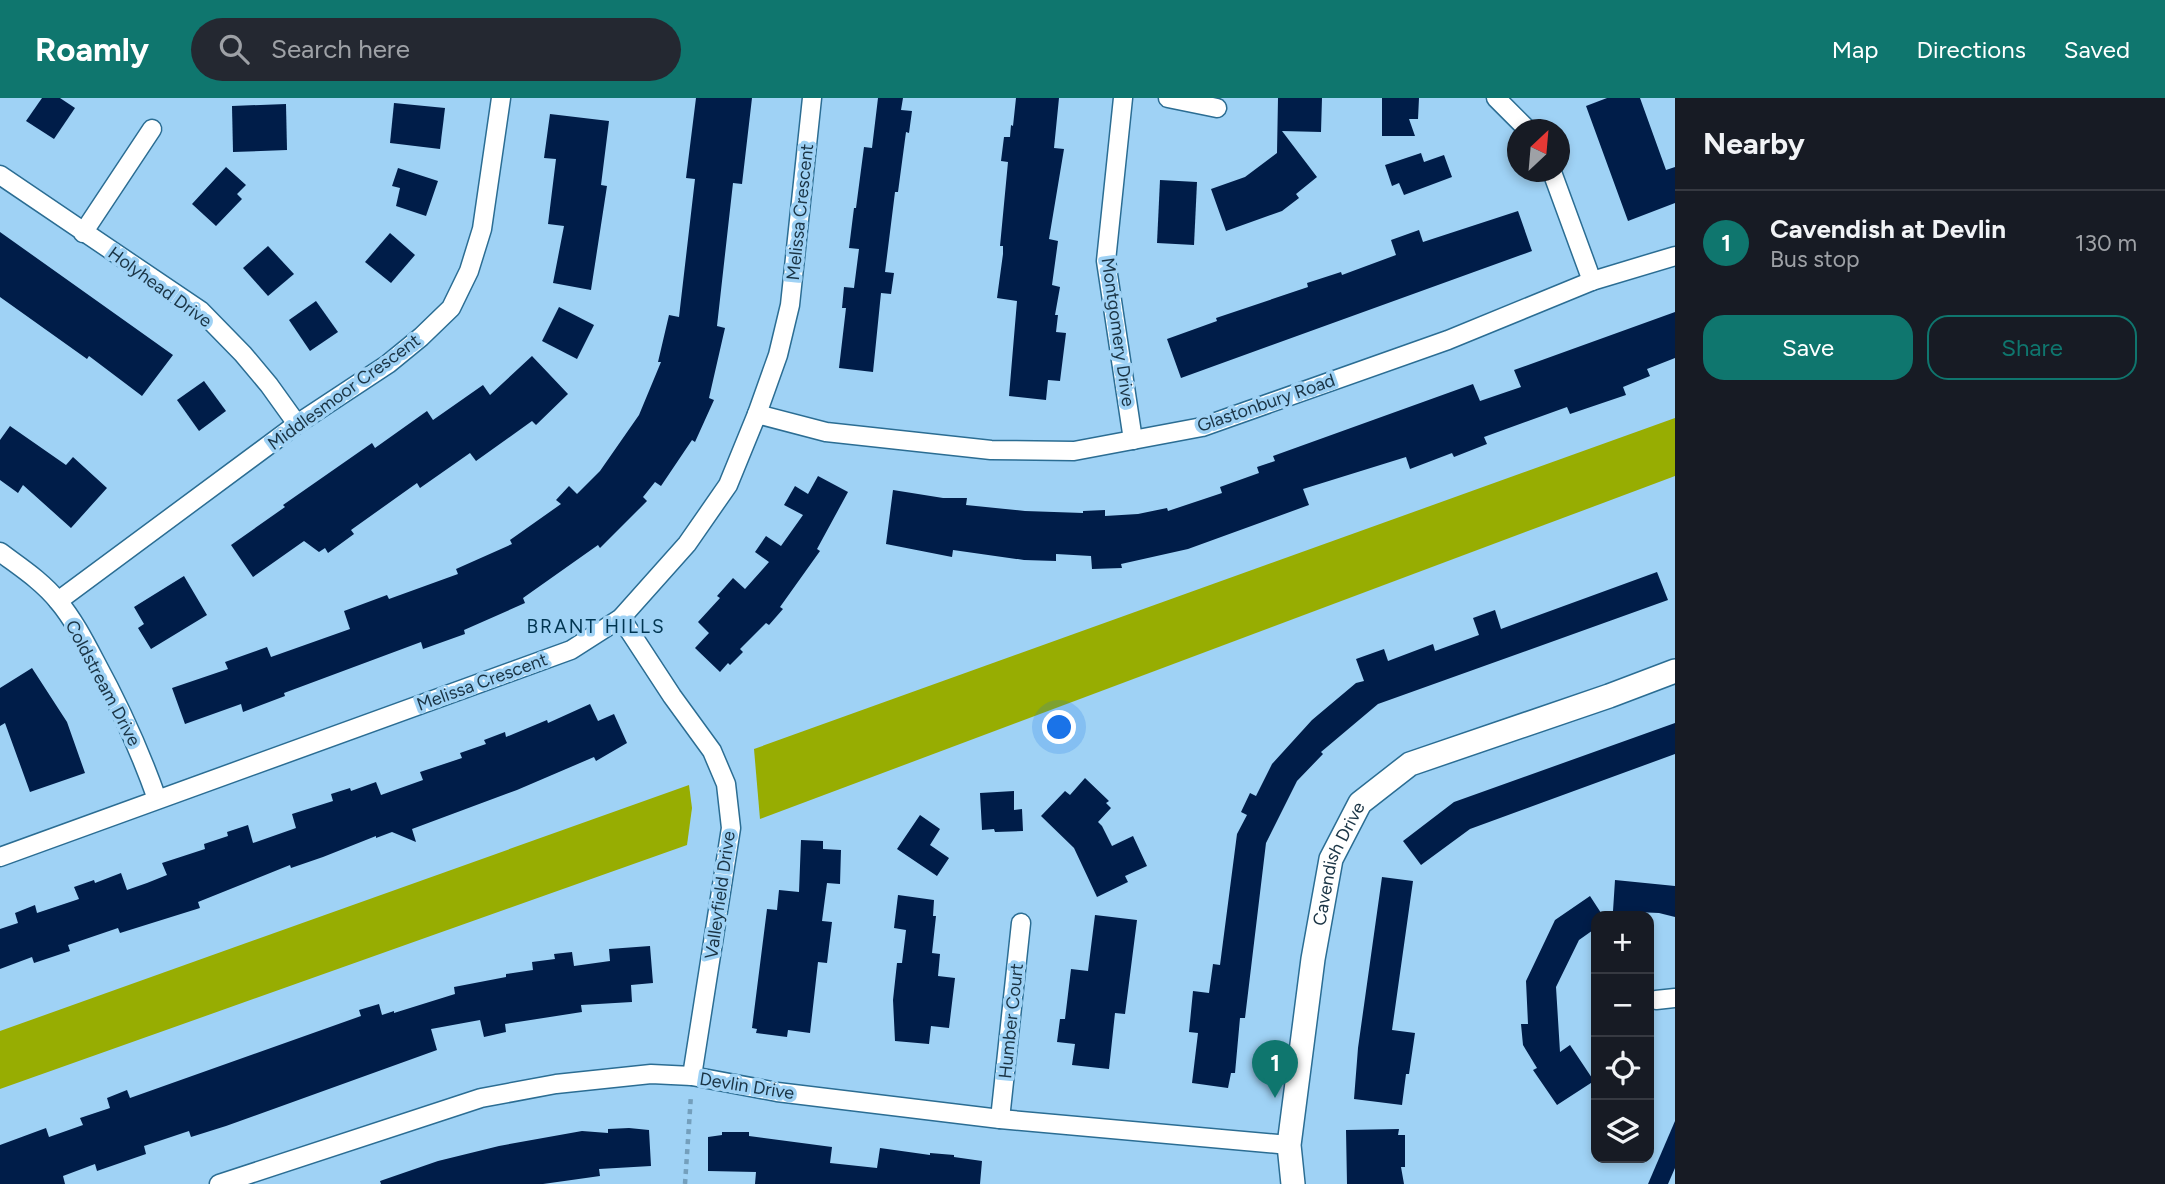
<!DOCTYPE html>
<html lang="en">
<head>
<meta charset="utf-8">
<style>
  :root { --surface:#171b24; --page:#242831; --text:#f1f3f6; --muted:#9ea1a6; --line:#363941; --accent:#0f766e }
  body { margin:0; font-family:Figtree,sans-serif; background:var(--page); color:var(--text) }
  .controls { position:absolute; right:21px; bottom:21px; display:grid; overflow:hidden; border-radius:14px; box-shadow:0 4px 10px #0003 }
  .controls button { width:63px; height:63px; display:grid; place-items:center; padding:0; border:0; border-bottom:2px solid var(--line); background:var(--surface); color:var(--text); font:35px sans-serif }
  .compass { position:absolute; left:1507px; top:21px; width:63px; height:63px; border-radius:50%; background:var(--surface); box-shadow:0 4px 10px #0003; rotate:26deg }
  .you { position:absolute; left:1060px; top:630px; width:24px; height:24px; margin:-18px; border:5px solid #fff; border-radius:50%; background:#1a73e8; box-shadow:0 0 0 10px #1a73e833 }
  .badge { display:grid; place-items:center; width:46px; height:46px; border-radius:50%; background:var(--accent); color:#fff; font-size:23px; font-weight:700 }
  .pin { position:absolute; translate:-50% -58px; filter:drop-shadow(0 2px 4px #0008) }
  .pin::after { content:''; position:absolute; top:37px; width:24px; height:21px; background:inherit; clip-path:polygon(0 0,100% 0,50% 100%) }
  .list { margin:0; padding:0; list-style:none }
  h2 { display:flex; justify-content:space-between; align-items:center; height:91px; margin:0; padding:0 28px; font-size:30px }
  h2 small { font-size:23px; font-weight:400; color:var(--muted) }
  .list li { display:grid; grid-template-columns:46px 1fr auto; gap:21px; align-items:center; box-sizing:border-box; height:105px; padding:0 28px; border-top:2px solid var(--line) }
  .list b { display:block; font-size:26px; white-space:nowrap }
  .list p { margin:0; font-size:23px; white-space:nowrap; color:var(--muted) }
  .list em { font-size:23px; font-style:normal; color:var(--muted) }
  .actions { display:flex; gap:14px; padding:21px 28px }
  .actions a { flex:1; padding:16px 0; border:2px solid var(--accent); border-radius:21px; text-align:center; font-size:24px; color:var(--accent) }
  .actions .main { background:var(--accent); color:#fff }
  .icon { flex:none; width:38px; height:38px; fill:none; stroke:currentColor; stroke-width:2; stroke-linecap:round; stroke-linejoin:round }
  .map { position:relative; flex:none; width:1675px; height:1086px; overflow:hidden }
  header { display:flex; align-items:center; gap:42px; box-sizing:border-box; height:98px; padding:0 35px; background:var(--accent); color:#fff }
  header strong { font-size:33px }
  nav { display:flex; gap:38px; margin-inline-start:auto; font-size:24px }
  .search { width:490px; height:63px; background:var(--page); display:flex; align-items:center; gap:18px; box-sizing:border-box; padding:0 24px; border-radius:38px; color:var(--muted); font-size:26px }
  main { display:flex }
  aside { flex:1; background:var(--surface) }
  .map>svg:first-child { display:block }
  .green { fill:#97ad02 }
  .building { fill:#001d49 }
  .lines { fill:none; stroke-linecap:round; stroke-linejoin:round }
  .minor-casing { stroke:#2b6d93; stroke-width:21 }
  .tertiary-casing { stroke:#2b6d93; stroke-width:26 }
  .path { stroke:#749fbc; stroke-width:4.5; stroke-dasharray:5 5; stroke-linecap:butt }
  .minor { stroke:#fff; stroke-width:18 }
  .tertiary { stroke:#fff; stroke-width:23 }
  .labels { text-anchor:middle; stroke-width:7; stroke-linejoin:round; paint-order:stroke }
  .street-label { font-size:18px; fill:#1a3445; stroke:#9fd2f5 }
  .neighbourhood-label { font-size:19px; letter-spacing:2px; fill:#003551; stroke:#9fd2f5 }
</style>
</head>
<body>
<header>
<strong>Roamly</strong>
<div class="search"><svg class="icon" aria-label="search" viewBox="0 0 24 24"><circle cx="10" cy="10" r="6"/><path d="M15 15l6 6"/></svg>Search here</div>
<nav><a>Map</a><a>Directions</a><a>Saved</a></nav>
</header>
<main>
<div class="map">
<svg width="1675" height="1086" viewBox="0 0 1675 1086">
  <rect width="100%" height="100%" fill="#9fd2f5"/>
  <!-- green -->
  <g class="green">
    <polygon points="1675,320 1675,378 760,721 754,651"/>
    <polygon points="689,687 692,710 687,747 0,991 0,933"/>
  </g>
  <!-- building -->
  <g class="building">
    <polygon points="42,0 60,0 75,10 54,41 26,23"/>
    <polygon points="696,0 752,0 742,86 733,85 717,228 725,230 709,300 714,302 695,344 692,342 661,388 655,384 643,399 647,403 600,450 598,447 523,500 525,505 464,532 465,536 423,551 421,544 284,595 285,598 243,614 241,606 185,626 172,590 228,571 225,564 267,549 271,559 350,531 344,513 387,497 389,501 458,476 456,471 512,446 510,442 561,406 556,402 569,388 577,396 600,373 639,317 661,264 658,264 669,217 679,219 695,81 686,80"/>
    <polygon points="878,0 903,0 901,12 912,13 909,35 906,34 898,94 895,94 885,174 894,175 891,196 881,195 873,274 839,270 846,210 842,210 844,189 854,190 859,151 849,150 854,110 856,110 864,49 872,50"/>
    <polygon points="1016,0 1059,0 1054,50 1064,51 1049,141 1058,143 1052,187 1060,189 1055,217 1058,217 1056,234 1066,235 1060,283 1048,282 1046,302 1009,298 1017,203 997,200 1003,156 1003,148 1000,148 1008,64 1001,63 1004,39 1010,39 1011,27 1013,28"/>
    <polygon points="1278,0 1322,0 1321,34 1282,33 1317,79 1296,96 1299,100 1282,113 1226,133 1211,91 1245,79 1277,55"/>
    <polygon points="1382,0 1419,0 1418,21 1409,21 1415,38 1382,38"/>
    <polygon points="1607,0 1640,0 1666,72 1675,69 1675,105 1628,123 1586,8"/>
    <polygon points="394,5 445,10 440,51 390,45"/>
    <polygon points="286,6 287,52 233,54 232,8"/>
    <polygon points="550,16 609,23 601,87 607,88 591,192 553,185 564,128 548,126 556,61 544,60"/>
    <polygon points="1421,55 1424,64 1444,57 1452,79 1404,97 1399,85 1392,88 1385,67"/>
    <polygon points="226,69 246,87 237,96 242,101 216,128 192,106"/>
    <polygon points="398,70 438,83 426,118 396,108 400,90 392,88"/>
    <polygon points="1160,82 1197,84 1194,147 1157,145"/>
    <polygon points="1518,113 1532,153 1181,280 1167,241 1217,223 1216,220 1308,189 1307,185 1341,174 1342,177 1396,157 1391,142 1419,132 1423,144"/>
    <polygon points="0,134 173,257 142,298 89,258 87,261 0,199"/>
    <polygon points="390,135 415,157 391,185 365,164"/>
    <polygon points="268,148 294,176 268,198 243,170"/>
    <polygon points="316,203 338,234 310,253 289,222"/>
    <polygon points="559,209 594,227 577,261 542,243"/>
    <polygon points="1675,214 1675,260 1647,271 1650,278 1623,289 1626,297 1570,316 1567,309 1484,339 1487,346 1454,359 1452,355 1410,371 1406,359 1303,391 1309,407 1188,451 1121,466 1122,470 1092,471 1091,458 1056,456 1056,463 1024,462 953,452 952,459 886,446 893,392 943,400 967,400 966,407 1025,413 1083,415 1083,413 1105,412 1105,418 1138,416 1167,410 1168,413 1222,395 1220,389 1259,375 1257,369 1275,363 1273,358 1473,286 1480,303 1521,289 1514,272"/>
    <polygon points="532,258 568,296 536,327 532,323 476,363 470,355 420,390 417,385 351,432 354,436 328,455 325,450 319,454 304,443 253,479 231,447 285,409 283,407 372,345 375,350 427,313 433,322 483,287 490,297"/>
    <polygon points="204,283 226,313 199,333 177,302"/>
    <polygon points="10,328 66,367 73,359 107,390 71,430 23,387 18,395 0,382 0,342"/>
    <polygon points="818,378 848,394 817,451 820,453 780,509 783,511 769,527 766,525 740,551 743,554 730,567 728,565 720,574 695,550 709,535 698,524 720,500 717,498 733,480 745,491 769,464 755,454 766,438 781,448 803,417 784,407 795,388 808,396"/>
    <polygon points="1657,474 1668,502 1378,606 1321,654 1323,656 1297,683 1266,745 1245,920 1240,920 1235,975 1231,975 1228,990 1192,985 1198,935 1189,934 1193,893 1209,895 1213,866 1220,867 1237,736 1247,717 1241,714 1250,695 1256,698 1272,666 1312,622 1356,585 1364,583 1356,561 1384,551 1388,563 1433,546 1435,553 1479,537 1473,520 1495,512 1501,531"/>
    <polygon points="184,478 207,517 151,551 138,530 144,526 134,509"/>
    <polygon points="32,570 67,624 85,675 30,694 5,625 0,628 0,590"/>
    <polygon points="590,606 598,623 614,616 627,645 596,663 594,659 517,692 412,731 416,744 392,734 376,740 376,738 323,759 291,770 290,767 198,804 200,810 120,835 118,830 68,847 70,853 34,865 32,859 0,871 0,831 18,825 15,815 35,807 37,815 79,801 74,789 94,782 95,785 121,775 127,792 147,785 167,777 162,765 205,751 204,746 228,738 227,734 248,727 253,745 296,730 292,716 333,703 331,696 350,690 351,693 376,684 381,697 423,682 420,674 462,660 460,655 486,646 484,642 505,634 506,639 547,622 548,625"/>
    <polygon points="1675,625 1675,656 1470,731 1421,767 1403,743 1454,704"/>
    <polygon points="1085,680 1109,703 1106,705 1111,710 1098,724 1102,728 1112,748 1133,738 1147,768 1125,778 1128,784 1097,799 1074,750 1041,718 1065,693 1070,697"/>
    <polygon points="1014,693 1014,712 1022,711 1023,733 995,734 994,731 982,732 980,695"/>
    <polygon points="920,717 940,731 930,747 949,760 937,778 897,751"/>
    <polygon points="801,742 823,743 823,751 841,752 840,786 827,785 822,823 832,824 827,865 818,864 810,935 788,932 787,939 756,935 757,931 752,930 767,811 777,812 779,792 799,794"/>
    <polygon points="1382,779 1413,783 1392,932 1415,935 1409,976 1406,976 1402,1007 1354,1001 1358,950"/>
    <polygon points="1615,782 1675,788 1675,819 1659,815 1613,813"/>
    <polygon points="898,797 934,802 933,818 936,818 932,855 940,856 938,878 955,880 949,930 931,928 929,946 895,943 893,902 897,865 902,865 906,832 894,830"/>
    <polygon points="1590,798 1603,818 1596,818 1596,830 1579,842 1556,889 1560,954 1570,947 1594,983 1557,1007 1533,972 1537,970 1523,947 1521,926 1528,926 1526,883 1555,822"/>
    <polygon points="1095,817 1137,822 1125,916 1115,915 1109,971 1072,967 1075,946 1057,944 1060,921 1065,921 1071,871 1088,873"/>
    <polygon points="650,848 653,885 631,887 632,904 581,907 582,914 505,926 506,934 484,939 480,922 431,931 437,952 226,1028 191,1039 189,1033 144,1048 146,1056 97,1073 95,1066 63,1078 65,1086 0,1086 0,1047 46,1030 49,1039 83,1027 80,1020 110,1010 107,1000 127,992 130,1000 361,918 359,912 379,906 382,917 394,913 394,915 455,896 454,889 506,879 506,876 533,872 532,864 555,861 554,856 572,854 574,868 610,863 609,851"/>
    <polygon points="1675,1023 1675,1070 1668,1086 1648,1086"/>
    <polygon points="629,1030 649,1032 651,1068 599,1071 600,1078 543,1086 381,1086 380,1083 438,1063 499,1048 582,1033 608,1035 608,1031"/>
    <polygon points="1399,1031 1398,1037 1405,1037 1405,1069 1401,1069 1404,1086 1347,1086 1346,1032"/>
    <polygon points="722,1034 749,1034 749,1038 832,1049 830,1065 877,1070 880,1050 930,1057 930,1055 954,1057 954,1059 982,1063 980,1086 755,1086 756,1074 708,1073 708,1039 722,1037"/>
  </g>
  <g class="lines">
    <!-- minor casing -->
    <g class="minor-casing">
      <g id="minor">
        <polyline points="1123,0 1106,163 1133,342"/>
        <polyline points="1168,0 1217,10"/>
        <polyline points="1496,0 1528,32"/>
        <polyline points="1552,74 1592,183"/>
        <polyline points="0,77 201,213 243,256 269,287 297,326"/>
        <polyline points="83,135 152,31"/>
        <polyline points="757,316 826,334 991,352 1074,353 1202,329 1448,242 1592,183 1675,158"/>
        <path d="M0 454C20 469 42 483 58 503 73 521 84 542 95 563 119 607 140 653 157 701"/>
        <polyline points="58,503 297,326 388,266 421,239 451,210 469,173 482,131 501,0"/>
        <polyline points="621,520 672,598 712,653 726,686 731,730 692,978"/>
        <polyline points="0,759 571,552 621,520 687,446 728,387 757,316 778,257 790,207 812,0"/>
        <polyline points="1656,902 1675,900"/>
        <polyline points="1000,1021 1021,825"/>
        <polyline points="219,1086 481,1000 556,986 651,976 692,978 777,994 1000,1021 1289,1047"/>
      </g>
    </g>
    <!-- tertiary casing -->
    <g class="tertiary-casing">
      <g id="tertiary">
        <path id="s1" d="M1293 1086 1289 1047 1313 861 1331 761 1360 705 1410 666 1609 598 1675 573"/>
      </g>
    </g>
    <!-- path -->
    <polyline class="path" points="685,1086 691,997"/>
    <!-- minor -->
    <use href="#minor" class="minor"/>
    <!-- tertiary -->
    <use href="#tertiary" class="tertiary"/>
  </g>
  <g class="labels">
    <!-- street labels -->
    <g class="street-label">
      <text transform="translate(800 114) rotate(-84)" y="6">Melissa Crescent</text>
      <text transform="translate(160 189) rotate(36)" y="6">Holyhead Drive</text>
      <text transform="translate(1118 234) rotate(82)" y="6">Montgomery Drive</text>
      <text transform="translate(344 294) rotate(-36)" y="6">Middlesmoor Crescent</text>
      <text transform="translate(1266 305) rotate(-19)" y="6">Glastonbury Road</text>
      <text transform="translate(482 584) rotate(-20)" y="6">Melissa Crescent</text>
      <text transform="translate(103 585) rotate(62)" y="6">Coldstream Drive</text>
      <text dy="6" stroke="none"><textPath href="#s1" startOffset="326">Cavendish Drive</textPath></text>
      <text transform="translate(720 797) rotate(-82)" y="6">Valleyfield Drive</text>
      <text transform="translate(1011 923) rotate(-84)" y="6">Humber Court</text>
      <text transform="translate(747 988) rotate(9)" y="6">Devlin Drive</text>
    </g>
    <!-- neighbourhood labels -->
    <g class="neighbourhood-label">
      <text x="596" y="535">BRANT HILLS</text>
    </g>
  </g>
</svg>
<div class="controls">
<button>+</button>
<button>−</button>
<button><svg class="icon" aria-label="locate" viewBox="0 0 24 24"><circle cx="12" cy="12" r="6"/><path d="M12 2v4M12 18v4M2 12h4M18 12h4"/></svg></button>
<button><svg class="icon" aria-label="layers" viewBox="0 0 24 24"><path d="M12 4l9 5-9 5-9-5zM3 14l9 5 9-5"/></svg></button>
</div>
<svg class="compass" viewBox="-18 -18 36 36"><path d="M0-13l5 13h-10z" fill="#e53935"/><path d="M0 13l5-13h-10z" fill="#9ea1a6"/></svg>
<div class="you"></div>
<div class="pin badge" style="left:1275px;top:1000px">1</div>
</div>
<aside>
<h2>Nearby<small></small></h2>
<ul class="list">
<li><span class="badge">1</span><div><b>Cavendish at Devlin</b><p>Bus stop</p></div><em>130 m</em></li>
</ul>
<div class="actions"><a class="main">Save</a><a>Share</a></div>
</aside>
</main>
</body>
</html>
